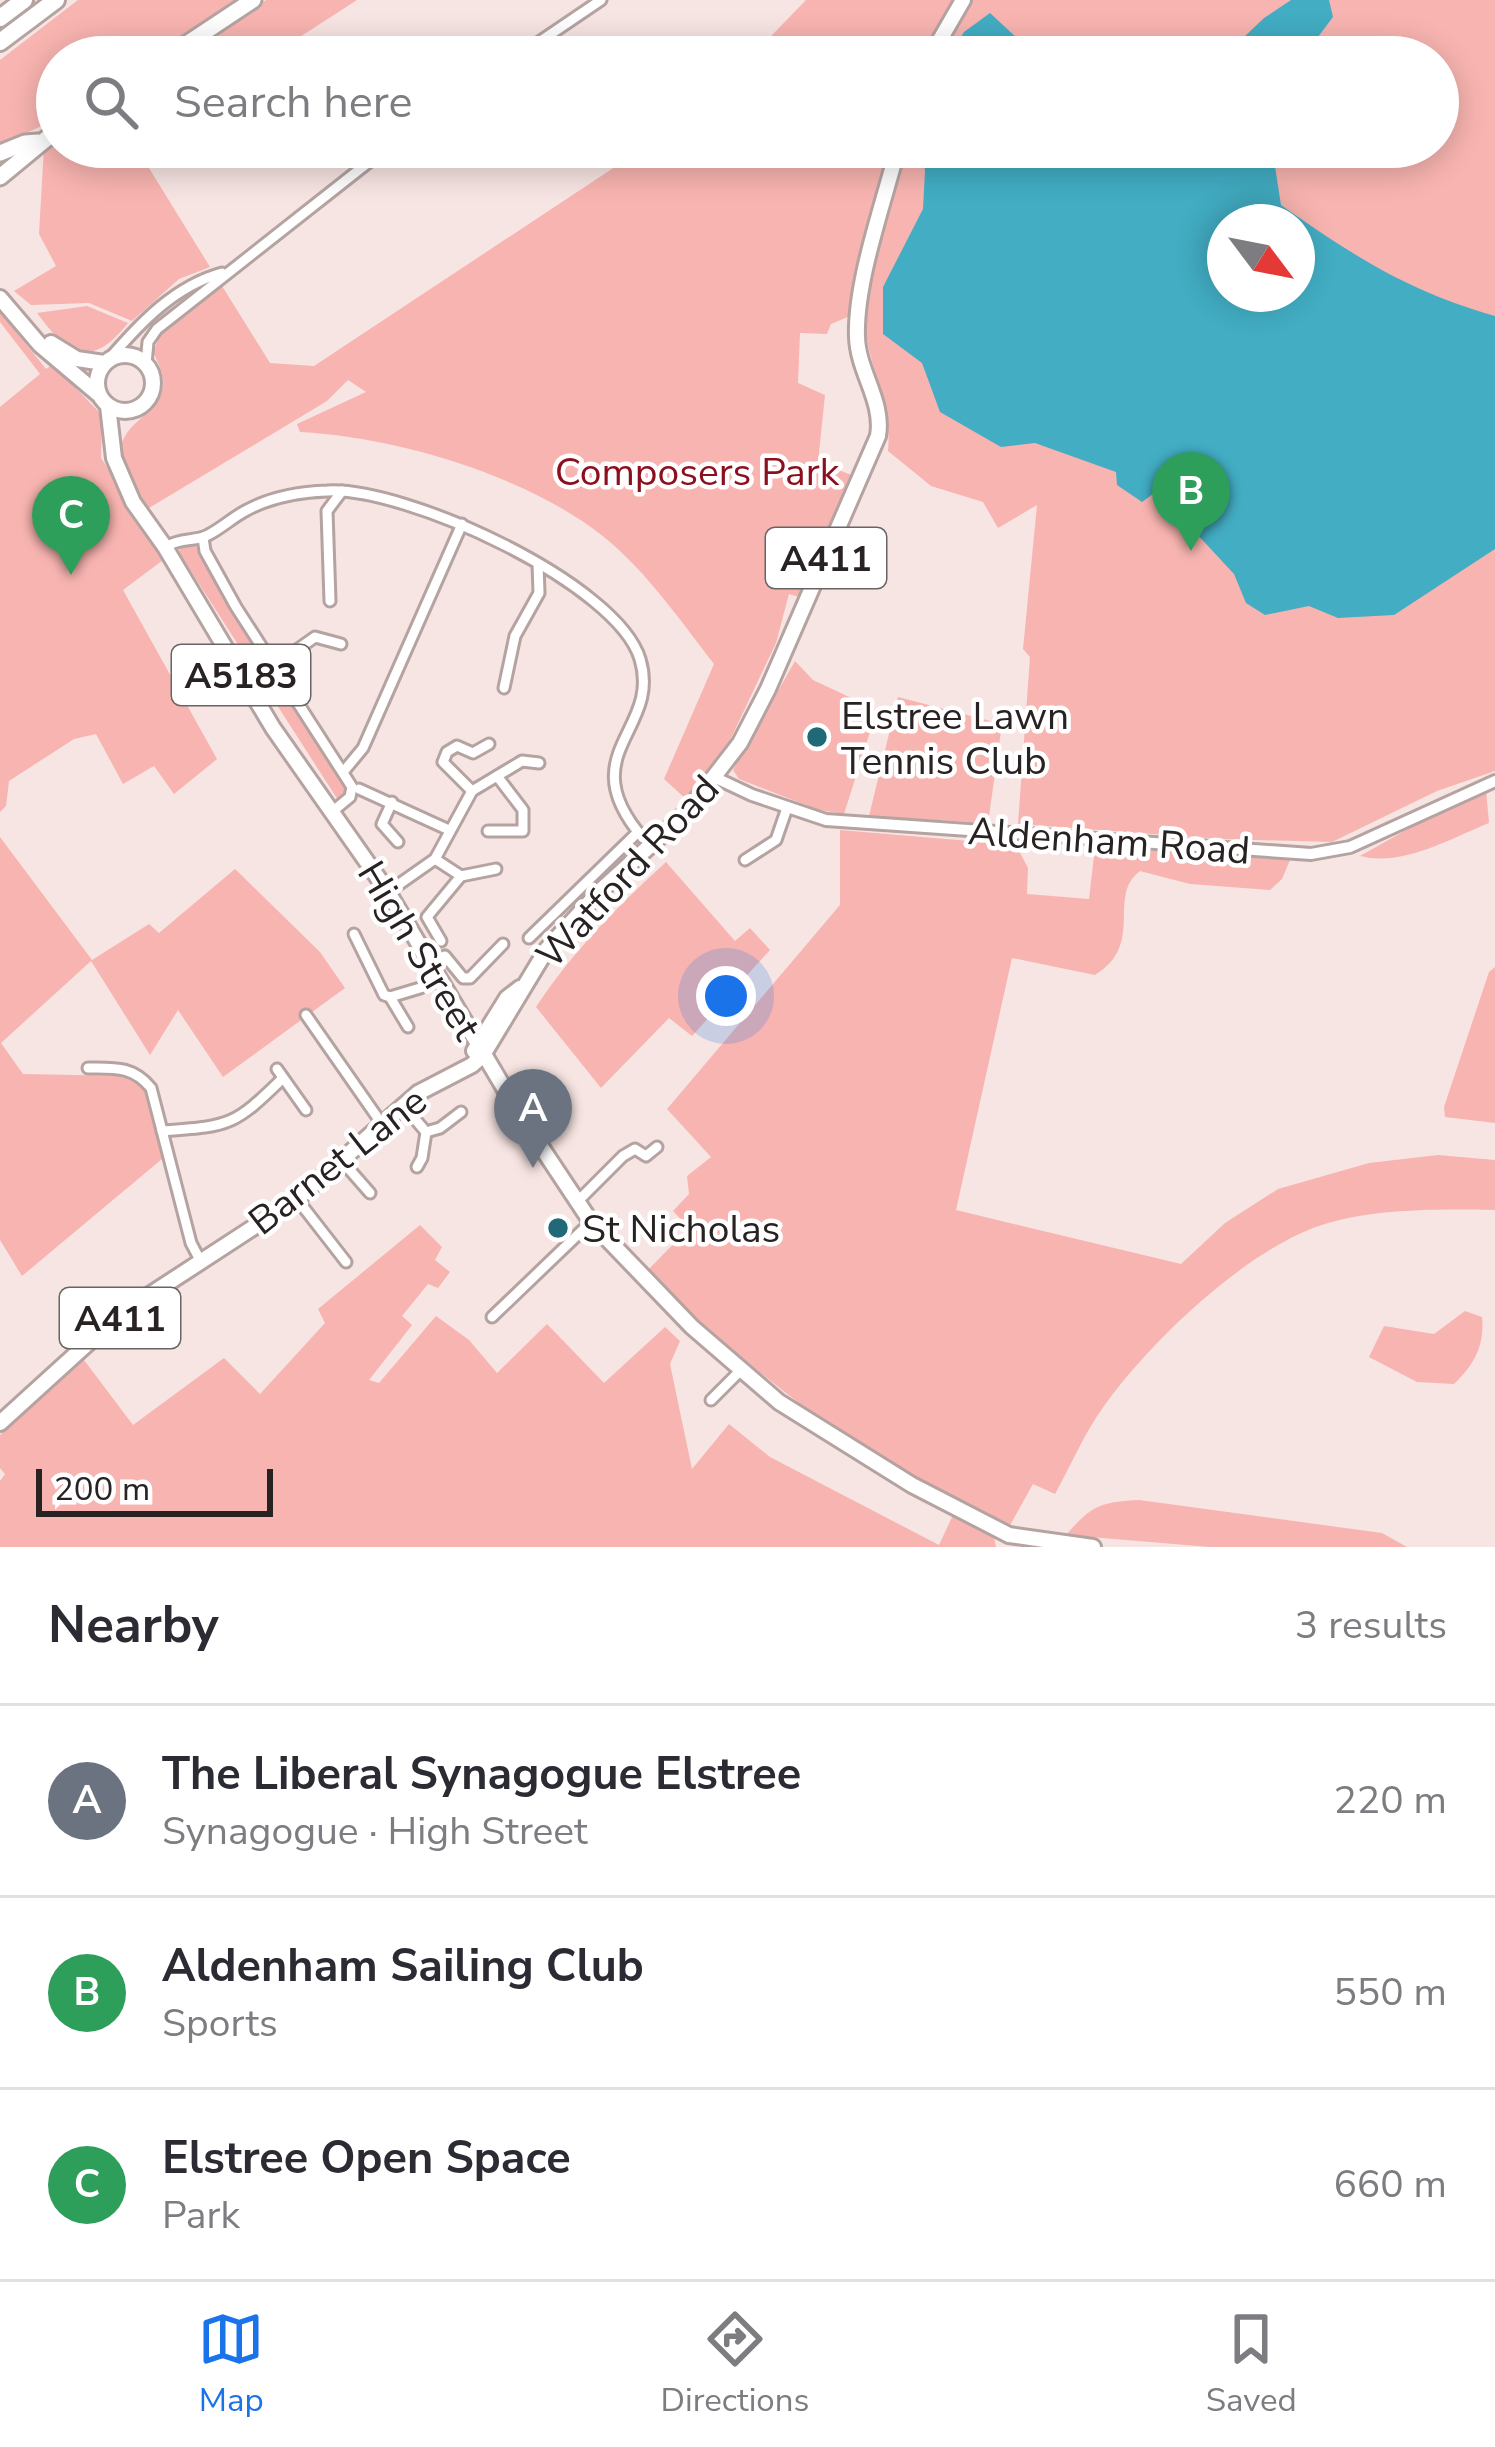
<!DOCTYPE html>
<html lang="en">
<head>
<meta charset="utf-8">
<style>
  :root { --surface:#fff; --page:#f2f2f3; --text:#2b2b33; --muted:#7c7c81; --line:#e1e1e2; --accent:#1a73e8 }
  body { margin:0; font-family:"Nunito Sans",sans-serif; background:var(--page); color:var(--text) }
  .compass { position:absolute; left:1207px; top:204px; width:108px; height:108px; border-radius:50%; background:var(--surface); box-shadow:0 6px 30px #0003; rotate:122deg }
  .scale { position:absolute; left:36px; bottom:30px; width:237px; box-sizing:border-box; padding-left:12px; border:6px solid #292222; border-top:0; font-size:33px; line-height:42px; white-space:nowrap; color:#292222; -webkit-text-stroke:9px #fff; paint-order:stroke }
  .you { position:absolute; left:726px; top:996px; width:42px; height:42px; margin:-30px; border:9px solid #fff; border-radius:50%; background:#1a73e8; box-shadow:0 0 0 18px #1a73e833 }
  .badge { display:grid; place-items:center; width:78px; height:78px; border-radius:50%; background:var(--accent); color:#fff; font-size:39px; font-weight:700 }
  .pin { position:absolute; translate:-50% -99px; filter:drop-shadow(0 3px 6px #0008) }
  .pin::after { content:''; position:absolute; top:63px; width:42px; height:36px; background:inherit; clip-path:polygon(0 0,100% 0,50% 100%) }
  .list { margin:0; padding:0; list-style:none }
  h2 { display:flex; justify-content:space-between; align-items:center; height:156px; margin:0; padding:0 48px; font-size:51px }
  h2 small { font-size:39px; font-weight:400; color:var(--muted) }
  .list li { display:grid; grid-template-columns:78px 1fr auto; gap:36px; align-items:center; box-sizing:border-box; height:192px; padding:0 48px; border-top:3px solid var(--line) }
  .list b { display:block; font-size:45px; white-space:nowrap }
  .list p { margin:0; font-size:39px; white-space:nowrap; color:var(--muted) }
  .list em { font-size:39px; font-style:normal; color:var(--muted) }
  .icon { flex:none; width:66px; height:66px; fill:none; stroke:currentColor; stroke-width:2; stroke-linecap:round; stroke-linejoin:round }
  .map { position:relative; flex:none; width:1495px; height:1547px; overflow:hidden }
  .search { position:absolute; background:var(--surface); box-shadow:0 6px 30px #0003; left:36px; right:36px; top:36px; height:132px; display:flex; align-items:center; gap:30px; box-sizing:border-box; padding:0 42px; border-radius:66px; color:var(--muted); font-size:45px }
  .sheet { height:732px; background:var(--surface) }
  nav { display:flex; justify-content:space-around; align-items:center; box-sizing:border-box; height:168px; border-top:3px solid var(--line); background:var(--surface); font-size:33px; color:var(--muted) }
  nav a { display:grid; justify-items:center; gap:6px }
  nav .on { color:var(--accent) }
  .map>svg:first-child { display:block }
  .green { fill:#f8b4b0; fill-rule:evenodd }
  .water { fill:#42adc3; fill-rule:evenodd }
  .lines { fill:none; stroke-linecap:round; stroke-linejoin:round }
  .minor-casing { stroke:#b4a3a1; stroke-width:15 }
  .tertiary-casing { stroke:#b4a3a1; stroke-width:16 }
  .primary-casing { stroke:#b4a3a1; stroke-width:20 }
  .trunk-casing { stroke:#b4a3a1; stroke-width:21 }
  .motorway-casing { stroke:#b4a3a1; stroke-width:22 }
  .minor { stroke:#fff; stroke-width:9 }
  .tertiary { stroke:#fff; stroke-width:10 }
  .primary { stroke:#fff; stroke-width:14 }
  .trunk { stroke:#fff; stroke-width:15 }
  .motorway { stroke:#fff; stroke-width:16 }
  .poi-dot { fill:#226978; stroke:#fff; stroke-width:4.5 }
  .labels { text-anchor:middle; stroke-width:9; stroke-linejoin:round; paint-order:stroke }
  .shield { fill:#fff; stroke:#696464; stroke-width:3 }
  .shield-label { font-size:36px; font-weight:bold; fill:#292222 }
  .park-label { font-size:39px; fill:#8c0f1e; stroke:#fff }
  .poi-label { font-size:39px; fill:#292222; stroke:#fff; text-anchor:start }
  .street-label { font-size:39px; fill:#292222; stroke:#fff }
</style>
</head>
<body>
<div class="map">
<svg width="1495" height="1547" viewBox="0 0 1495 1547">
  <rect width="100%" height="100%" fill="#f7e5e3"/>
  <!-- green -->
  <g class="green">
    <polygon points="78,0 238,0 153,57 57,57 57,119 0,145 0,60"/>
    <polygon points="266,0 357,0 269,57 180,57"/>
    <polygon points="806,0 954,0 923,57 751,57"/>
    <path d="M968 0H1495V771L1437 791 1332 842 1220 839 1018 824 1030 657 1023 649 1037 505 998 528 983 502 931 486 888 451C893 400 864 363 865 313 865 258 891 201 901 147H1438V57H934ZM1225 222H1297V294H1225Z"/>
    <polygon points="57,138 57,147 136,147 210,267 179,279 132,321 89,303 31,305 14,291 56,266 39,234 44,147"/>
    <path d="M645 147H890L850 316 831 324 827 334 800 333 798 383 825 395 818 462 854 476 802 598 789 594 776 643 723 755 686 799 664 779 714 664C680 620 647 572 604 537 528 476 397 437 300 432L297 424 366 392 348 380 327 401 149 508C75 422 168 426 163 379 162 370 157 361 153 352L162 331 222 286 270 363 314 366Z"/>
    <path d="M87 306 128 323C91 370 68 355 37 313Z"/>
    <polygon points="0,312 46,369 52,365 59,371 102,415 101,458 159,546 163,560 123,590 217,759 174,794 154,766 123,784 96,734 74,739 9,781 6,806 0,812 0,407 40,374 0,322"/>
    <polygon points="189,543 197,547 345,778 348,788 338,800 178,551"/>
    <polygon points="795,661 813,680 877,710 844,814 819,810 739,779 733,770"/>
    <polygon points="898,697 1002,724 988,823 869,816"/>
    <path d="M1486 790 1489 823C1449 839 1403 867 1360 856L1447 807Z"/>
    <path d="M840 830 1016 845 1028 868 1027 894 1089 899 1095 847 1290 860 1282 879 1270 890 1190 884 1140 871C1106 896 1146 944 1095 975L1012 958 956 1210 1181 1264 1225 1223 1278 1189 1369 1163 1438 1155 1495 1160V1210C1438 1209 1366 1208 1313 1228 1239 1257 1150 1342 1104 1406 1085 1432 1071 1465 1055 1494L1033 1484 1009 1527C952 1498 891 1469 839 1432 770 1384 708 1330 646 1272L689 1228 673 1211 689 1194 687 1176 711 1157 667 1109 840 905Z"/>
    <path d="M0 837 92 960 149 924 159 933 235 869 320 952 345 988 223 1077 178 1010 150 1055 91 961 1 1043 23 1074 130 1076C159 1090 158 1130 162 1159L22 1276 0 1240Z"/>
    <path d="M666 862 735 941 750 928 770 950 692 1036 669 1018 601 1088 536 1007C573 951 617 907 666 862Z"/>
    <polygon points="1495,967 1495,1123 1445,1117 1444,1107 1489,972"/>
    <polygon points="420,1225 442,1247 435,1260 450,1272 438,1288 428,1284 402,1316 412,1325 369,1380 379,1383 436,1316 469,1340 497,1373 547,1324 604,1383 665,1327 680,1341 670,1364 692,1469 729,1424 770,1457 939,1545 953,1515 994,1537 996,1547 0,1547 0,1481 5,1474 0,1468 0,1435 84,1360 133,1425 224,1358 260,1394 325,1323 318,1309"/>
    <path d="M1465 1311 1482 1317C1485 1345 1474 1365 1454 1384L1417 1382 1369 1357 1384 1326 1434 1334Z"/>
    <path d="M1139 1500 1382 1533 1407 1547H1210L1066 1535C1091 1506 1100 1502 1139 1500Z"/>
  </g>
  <!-- water -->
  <g class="water">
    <polygon points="1291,0 1329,0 1333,17 1303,57 1223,57 1264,18"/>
    <polygon points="990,13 1019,40 1053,57 949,57 964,32"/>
    <path d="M921 147H1272L1281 205C1355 257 1408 291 1495 316V549L1394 615 1338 618 1309 606 1265 615 1246 603 1234 574 1157 491 1142 502 1117 485 1116 472 1035 443 1001 447 940 412 922 363 883 334V287L923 209 925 171ZM1297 222V294H1225V222Z"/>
  </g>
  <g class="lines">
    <!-- minor casing -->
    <g class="minor-casing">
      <g id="minor">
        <polyline points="517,57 601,0"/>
        <path d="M110 358C141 322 175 286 222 273"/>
        <polyline points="146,364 148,342 157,329 388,147"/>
        <polyline points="203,538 205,551 236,607 352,787 350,797 333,811"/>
        <path d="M165 547C182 537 195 542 208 535 222 528 233 517 247 510 271 497 300 492 327 491 404 486 617 583 640 659 662 731 570 753 643 838"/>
        <polyline points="330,601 327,511 342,491"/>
        <polyline points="274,666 315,637 341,644"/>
        <polyline points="504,688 515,636 539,593 538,564"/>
        <polyline points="344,771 363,748 462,524"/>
        <polyline points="359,789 449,830"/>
        <polyline points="472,791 443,762 447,752 457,746 473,753 489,744"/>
        <polyline points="392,802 382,824 398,842"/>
        <polyline points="488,831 523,831 523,810 497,776"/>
        <polyline points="435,859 461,876 496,869"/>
        <polyline points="745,860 776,840 787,808"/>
        <polyline points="388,892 435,859 472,791 522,761 539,763"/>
        <polyline points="354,934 384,995 390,997 420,988 439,977"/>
        <polyline points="529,938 638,832"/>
        <polyline points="441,941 427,917 461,876"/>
        <polyline points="431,962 445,956 463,978 470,978 503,944"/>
        <polyline points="390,997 408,1027"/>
        <polyline points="306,1015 382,1124"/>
        <path d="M88 1068C115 1068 133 1066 151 1088L191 1243 200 1260"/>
        <polyline points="277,1069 306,1110"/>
        <polyline points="403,1105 426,1132 422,1158 417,1167"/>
        <path d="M162 1131C230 1126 233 1127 283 1078"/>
        <polyline points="426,1132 440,1128 461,1112"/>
        <polyline points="342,1161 370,1193"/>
        <polyline points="297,1199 346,1262"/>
        <polyline points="576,1203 623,1156 635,1149 646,1156 657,1147"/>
        <polyline points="492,1317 591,1222"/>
        <polyline points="711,1400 741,1370"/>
      </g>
    </g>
    <!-- tertiary casing -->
    <g class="tertiary-casing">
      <polyline id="tertiary" points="716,778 752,795 826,820 1311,854 1350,847 1495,781"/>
    </g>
    <!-- primary casing -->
    <g class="primary-casing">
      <g id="primary">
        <polyline points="930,57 963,0"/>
        <polyline points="0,298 40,345 98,394"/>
        <polyline points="51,343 77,359 104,363"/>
        <circle cx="125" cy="383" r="28"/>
        <polyline points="108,406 114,458 133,502 165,547 273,728 388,892 520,1115 591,1222 692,1327 779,1402 912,1485 1009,1535 1093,1547"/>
        <polyline points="474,1051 507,998 520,988"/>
        <path d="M0 1423 98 1334 148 1296 297 1199 418 1093 472 1065 483 1055 547 949 599 892 686 813 740 743 768 689 878 436C884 401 858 372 857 337 855 282 884 202 898 147"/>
      </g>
    </g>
    <!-- trunk casing -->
    <g class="trunk-casing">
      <g id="trunk">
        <polyline points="167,57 253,0"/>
        <polyline points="0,153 25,143 38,142"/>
        <polyline points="0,177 57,130"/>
      </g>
    </g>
    <!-- motorway casing -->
    <g class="motorway-casing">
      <g id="motorway">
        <polyline points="0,18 24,0"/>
        <polyline points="0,42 56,0"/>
      </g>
    </g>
    <!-- minor -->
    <use href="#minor" class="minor"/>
    <!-- tertiary -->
    <use href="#tertiary" class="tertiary"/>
    <!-- primary -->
    <use href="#primary" class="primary"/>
    <!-- trunk -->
    <use href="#trunk" class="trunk"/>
    <!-- motorway -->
    <use href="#motorway" class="motorway"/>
  </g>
  <!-- markers -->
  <g class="poi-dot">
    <circle cx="817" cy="737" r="12"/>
    <circle cx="558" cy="1228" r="12"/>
  </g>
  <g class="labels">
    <!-- shield labels -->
    <g class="shield">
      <rect x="766" y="528" width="120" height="60" rx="9"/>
      <rect x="172" y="645" width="138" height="60" rx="9"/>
      <rect x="60" y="1288" width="120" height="60" rx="9"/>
    </g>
    <g class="shield-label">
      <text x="826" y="571">A411</text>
      <text x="241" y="688">A5183</text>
      <text x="120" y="1331">A411</text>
    </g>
    <!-- park labels -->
    <g class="park-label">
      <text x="697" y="485">Composers Park</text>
    </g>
    <!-- poi labels -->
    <g class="poi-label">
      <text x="841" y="729">Elstree Lawn<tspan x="841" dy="45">Tennis Club</tspan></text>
      <text x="582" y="1242">St Nicholas</text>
    </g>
    <!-- street labels -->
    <g class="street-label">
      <text transform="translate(1109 840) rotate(4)" y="14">Aldenham Road</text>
      <text transform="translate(627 871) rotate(-47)" y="14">Watford Road</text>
      <text transform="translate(420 950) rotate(59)" y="14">High Street</text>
      <text transform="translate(337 1160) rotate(-38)" y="14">Barnet Lane</text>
    </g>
  </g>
</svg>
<svg class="compass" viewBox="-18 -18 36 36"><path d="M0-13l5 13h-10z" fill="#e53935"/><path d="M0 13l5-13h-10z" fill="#7c7c81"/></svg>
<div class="scale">200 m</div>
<div class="you"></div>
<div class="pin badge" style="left:533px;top:1168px;background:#6b7280">A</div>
<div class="pin badge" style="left:1191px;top:551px;background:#2e9e5b">B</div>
<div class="pin badge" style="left:71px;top:575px;background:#2e9e5b">C</div>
<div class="search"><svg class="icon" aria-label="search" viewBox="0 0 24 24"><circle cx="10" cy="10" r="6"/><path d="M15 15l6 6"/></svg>Search here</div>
</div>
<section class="sheet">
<h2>Nearby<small>3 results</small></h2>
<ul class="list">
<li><span class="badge" style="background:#6b7280">A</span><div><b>The Liberal Synagogue Elstree</b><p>Synagogue · High Street</p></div><em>220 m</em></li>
<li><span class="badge" style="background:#2e9e5b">B</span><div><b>Aldenham Sailing Club</b><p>Sports</p></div><em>550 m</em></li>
<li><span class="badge" style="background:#2e9e5b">C</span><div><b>Elstree Open Space</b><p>Park</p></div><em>660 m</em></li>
</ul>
</section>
<nav>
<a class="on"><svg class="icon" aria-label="map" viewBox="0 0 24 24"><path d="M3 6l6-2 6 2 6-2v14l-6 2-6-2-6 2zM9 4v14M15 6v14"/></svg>Map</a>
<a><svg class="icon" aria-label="directions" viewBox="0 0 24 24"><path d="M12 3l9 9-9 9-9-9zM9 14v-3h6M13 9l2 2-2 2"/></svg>Directions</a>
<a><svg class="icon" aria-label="saved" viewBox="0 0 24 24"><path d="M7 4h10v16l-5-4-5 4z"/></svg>Saved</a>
</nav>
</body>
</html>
